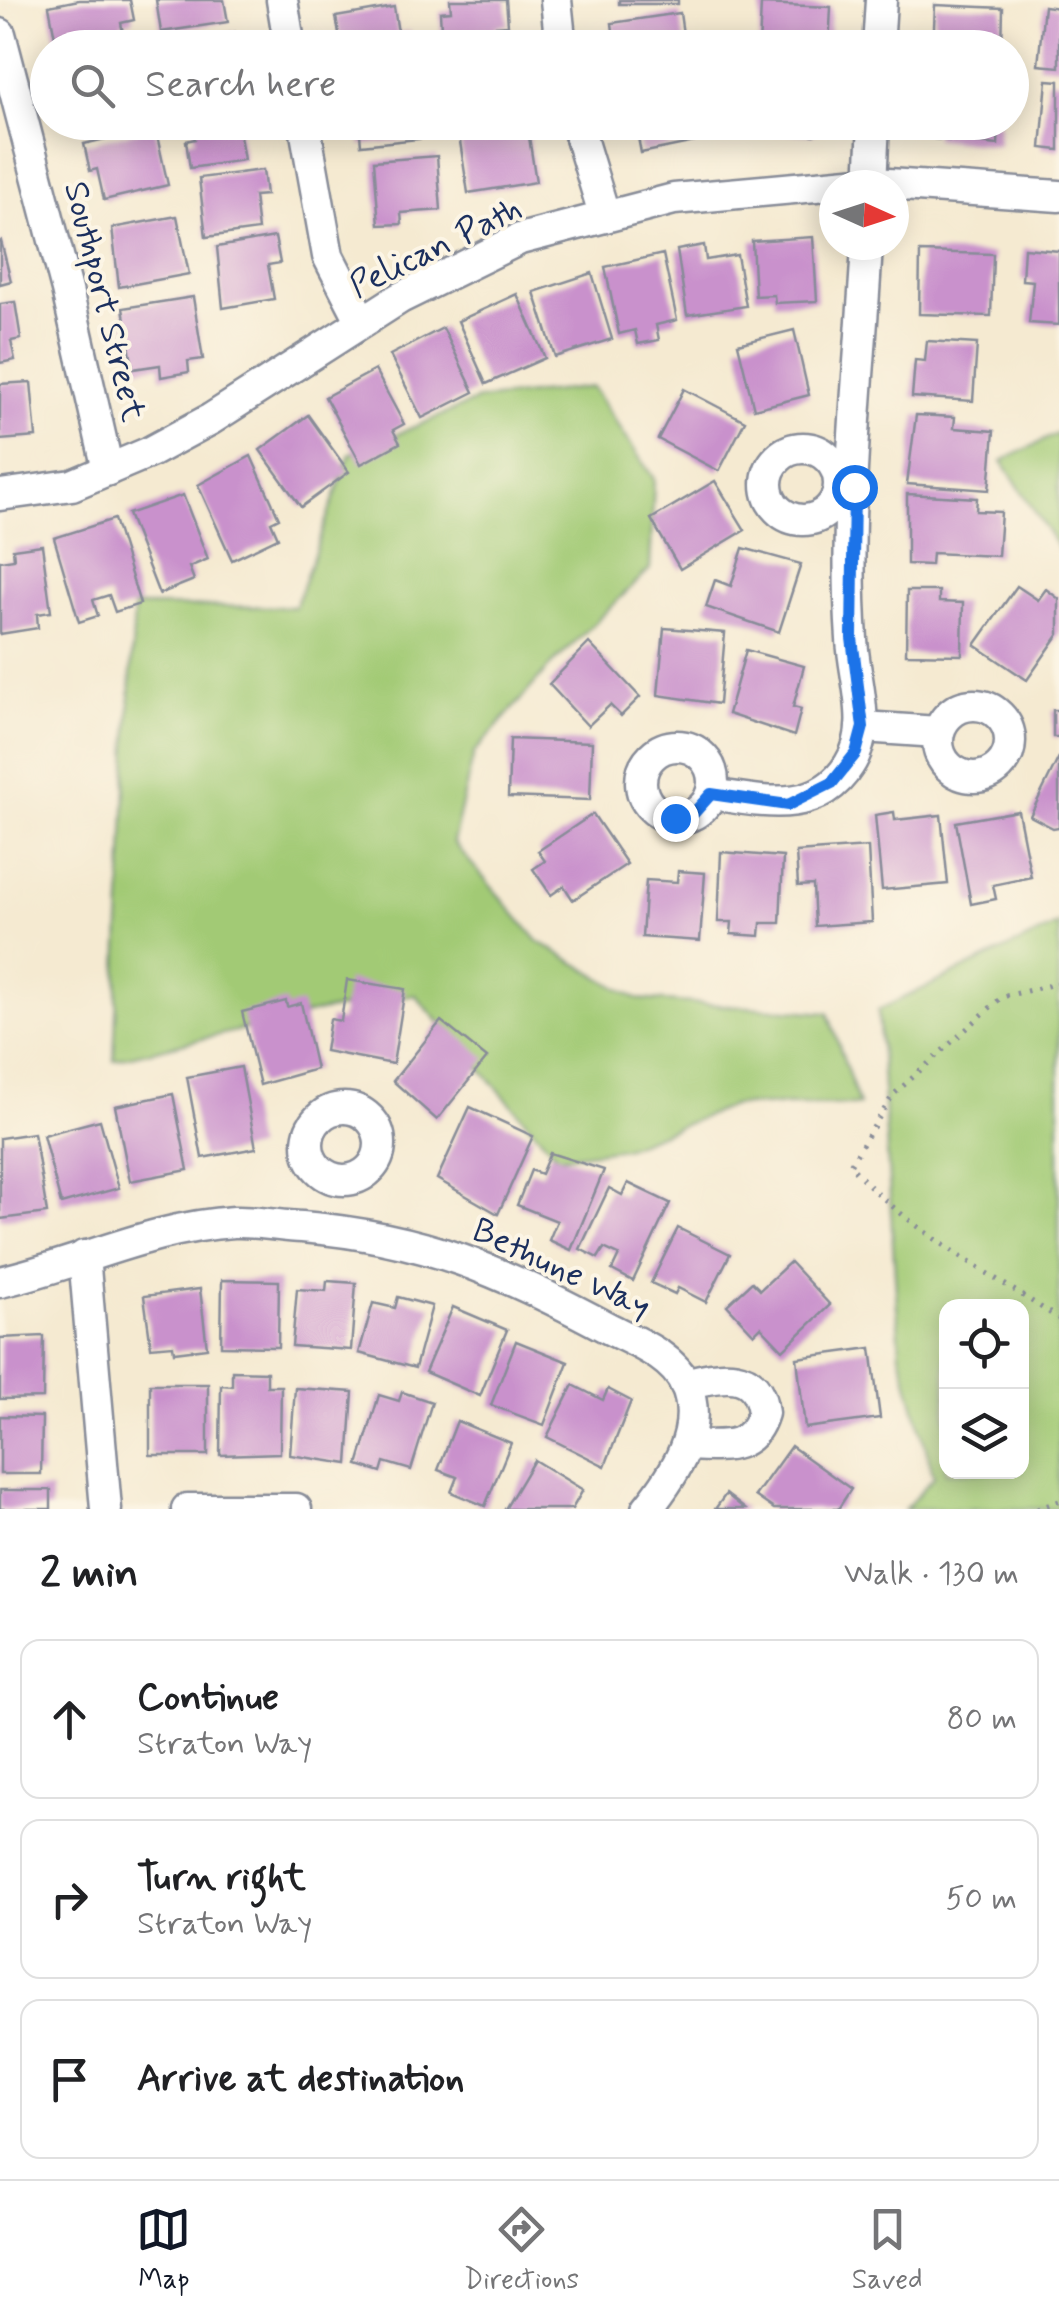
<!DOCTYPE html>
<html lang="en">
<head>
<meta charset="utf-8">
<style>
  :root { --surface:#fff; --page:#f2f2f2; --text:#202124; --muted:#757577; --line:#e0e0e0; --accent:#111827 }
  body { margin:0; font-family:Mynerve,sans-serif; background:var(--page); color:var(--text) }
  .controls { position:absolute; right:30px; bottom:30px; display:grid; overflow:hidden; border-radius:20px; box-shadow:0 5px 25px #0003 }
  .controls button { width:90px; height:90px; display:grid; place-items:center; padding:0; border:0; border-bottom:2px solid var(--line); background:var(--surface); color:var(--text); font:50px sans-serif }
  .compass { position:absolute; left:819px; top:170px; width:90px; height:90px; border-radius:50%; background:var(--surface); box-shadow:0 5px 25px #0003; rotate:93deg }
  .stop { position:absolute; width:30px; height:30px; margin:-22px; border:8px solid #1a73e8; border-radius:50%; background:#fff }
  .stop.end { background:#1a73e8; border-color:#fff; box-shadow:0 2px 10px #0008 }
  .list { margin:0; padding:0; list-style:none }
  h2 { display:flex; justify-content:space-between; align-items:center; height:130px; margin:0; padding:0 40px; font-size:42px }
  h2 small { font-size:32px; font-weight:400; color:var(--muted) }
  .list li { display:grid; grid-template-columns:65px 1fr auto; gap:30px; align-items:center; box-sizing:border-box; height:160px; margin:0 20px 20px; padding:0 20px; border:2px solid var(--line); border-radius:20px }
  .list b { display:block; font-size:38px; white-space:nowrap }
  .list p { margin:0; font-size:32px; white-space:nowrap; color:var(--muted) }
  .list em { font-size:32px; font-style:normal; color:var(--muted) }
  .icon { flex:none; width:55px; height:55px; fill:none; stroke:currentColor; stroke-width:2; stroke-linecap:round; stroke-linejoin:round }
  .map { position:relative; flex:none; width:1059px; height:1509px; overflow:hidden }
  .search { position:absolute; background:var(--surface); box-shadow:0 5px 25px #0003; left:30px; right:30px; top:30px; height:110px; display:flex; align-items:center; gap:25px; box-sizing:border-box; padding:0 35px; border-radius:55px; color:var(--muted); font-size:38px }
  .sheet { height:670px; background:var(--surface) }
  nav { display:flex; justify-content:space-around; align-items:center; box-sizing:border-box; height:140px; border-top:2px solid var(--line); background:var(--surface); font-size:28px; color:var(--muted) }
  nav a { display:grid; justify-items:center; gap:5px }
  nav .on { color:var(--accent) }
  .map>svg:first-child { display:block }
  .green { fill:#a2ca75; stroke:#5e7c6a; stroke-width:2.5; fill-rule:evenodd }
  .building { fill:#c991cc }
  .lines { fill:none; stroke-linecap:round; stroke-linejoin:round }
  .street-casing { stroke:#888c98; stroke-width:35 }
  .path { stroke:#888c98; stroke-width:5; stroke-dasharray:2.5 8; stroke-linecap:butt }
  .street { stroke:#fff; stroke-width:30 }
  .route { stroke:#1a73e8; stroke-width:12 }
  .labels { text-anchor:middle; stroke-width:8; stroke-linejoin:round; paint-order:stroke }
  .street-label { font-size:35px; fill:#1b2f5e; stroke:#fcf5e5 }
</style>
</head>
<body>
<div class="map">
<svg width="1059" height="1509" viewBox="0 0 1059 1509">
  <rect width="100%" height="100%" fill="#fcf5e5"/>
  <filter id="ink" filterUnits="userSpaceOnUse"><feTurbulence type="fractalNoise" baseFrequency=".01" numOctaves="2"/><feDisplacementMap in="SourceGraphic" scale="20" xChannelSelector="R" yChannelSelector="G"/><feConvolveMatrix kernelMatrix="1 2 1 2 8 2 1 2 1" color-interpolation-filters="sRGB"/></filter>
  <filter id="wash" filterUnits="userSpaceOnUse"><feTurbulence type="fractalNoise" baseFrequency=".0048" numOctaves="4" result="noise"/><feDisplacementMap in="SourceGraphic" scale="40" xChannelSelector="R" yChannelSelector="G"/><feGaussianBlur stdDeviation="2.25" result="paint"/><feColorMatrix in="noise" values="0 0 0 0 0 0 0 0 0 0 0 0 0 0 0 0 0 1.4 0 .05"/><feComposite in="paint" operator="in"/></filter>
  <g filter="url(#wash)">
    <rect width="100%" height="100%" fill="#f5ead1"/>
    <!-- green -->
    <g class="green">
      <polygon points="592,387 654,479 650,569 550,666 474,753 453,842 538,941 637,999 828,1013 859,1105 734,1105 624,1148 558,1157 415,995 307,1014 114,1060 134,606 295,607 350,454 478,400"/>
      <polygon points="1059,433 1059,549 1002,461"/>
      <path d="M1059 924V1509H905L934 1477 900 1354 878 1010ZM1022 1306V1472H946V1306Z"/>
    </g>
    <g id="blocks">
      <!-- building -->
      <g class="building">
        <polygon points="79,0 130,0 134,20 121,23 126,48 57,48 49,6"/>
        <polygon points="156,0 224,0 228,22 161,32"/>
        <polygon points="450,0 506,0 508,25 496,26 497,44 442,47 440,12 451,11"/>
        <rect x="619" y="0" width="59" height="4"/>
        <polygon points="761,4 831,7 829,48 759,48"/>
        <polygon points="935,5 1003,8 1002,48 933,48"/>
        <polygon points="1044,6 1059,8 1059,67 1038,65"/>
        <polygon points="394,7 398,33 410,31 412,48 341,44 336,17"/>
        <polygon points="680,13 685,48 615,48 612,23"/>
        <polygon points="235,32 238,48 177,48 176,44"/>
        <polygon points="1047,80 1059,81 1059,150 1041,148"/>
        <polygon points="193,122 251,122 252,128 239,130 244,160 190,168 186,141 195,139"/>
        <polygon points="359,122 426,122 428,138 361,145"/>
        <polygon points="635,122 705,122 709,139 641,153"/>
        <polygon points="760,122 815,122 814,135 759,131"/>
        <polygon points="936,122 999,122 998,145 935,139"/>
        <polygon points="527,124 536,182 468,193 459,135"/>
        <polygon points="155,127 168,185 104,200 97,169 90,171 84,144"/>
        <polygon points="437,156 441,210 401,213 402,224 379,225 374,161"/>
        <polygon points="263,170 266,195 254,196 258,230 206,237 199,178"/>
        <polygon points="177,216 189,274 119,287 112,228"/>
        <polygon points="275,237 280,263 268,265 274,299 223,308 217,247"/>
        <polygon points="813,237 817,301 775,303 774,295 755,296 752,241"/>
        <polygon points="1,241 11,281 0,284 0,242"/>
        <polygon points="704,245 706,260 737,255 746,306 687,315 677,250"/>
        <polygon points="1024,248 1059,251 1059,325 1029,323 1033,281 1022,280"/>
        <polygon points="920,252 993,254 991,316 919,314"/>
        <polygon points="663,254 677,320 656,325 659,340 638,344 635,330 619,334 605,267"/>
        <polygon points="592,273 612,339 555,357 534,292"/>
        <polygon points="517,294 545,358 486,384 458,321"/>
        <polygon points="193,297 203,359 188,361 189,372 161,377 160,365 133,369 123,308"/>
        <polygon points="15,302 21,339 11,341 15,360 0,363 0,304"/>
        <polygon points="443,328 474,392 422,418 390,355"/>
        <polygon points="794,330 809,395 754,409 738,344"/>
        <polygon points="927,341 977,344 973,401 912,397 915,360 925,361"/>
        <polygon points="375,370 404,424 393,430 400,443 361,464 325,397"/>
        <polygon points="31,382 36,437 0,440 0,384"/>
        <polygon points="684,389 745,421 719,471 658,439"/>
        <polygon points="308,415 349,472 301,507 260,450"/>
        <polygon points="916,415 955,417 954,428 994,431 989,490 907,484"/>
        <polygon points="251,456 279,518 271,522 278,538 232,560 198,485"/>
        <polygon points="715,481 745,530 680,569 651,519"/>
        <polygon points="907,494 977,498 976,511 1001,512 998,556 932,553 931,565 907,564"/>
        <polygon points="183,495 208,559 189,567 194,580 159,594 128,514"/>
        <polygon points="114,519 140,604 115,612 109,595 93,600 98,616 79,622 54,538"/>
        <polygon points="42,545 51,612 37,614 38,628 0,634 0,561 14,559 13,549"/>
        <polygon points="743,548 801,564 779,632 706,607 715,580 731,586"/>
        <polygon points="1017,586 1038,600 1046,589 1059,599 1059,634 1027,680 975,645"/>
        <polygon points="907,591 939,591 939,602 963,603 962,655 906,654"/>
        <polygon points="664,628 725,633 719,704 658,695"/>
        <polygon points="589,643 640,697 621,716 610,705 588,726 549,684"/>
        <polygon points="746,650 804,666 793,707 801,709 794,736 728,714"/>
        <rect x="1053" y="710" width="6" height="27"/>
        <polygon points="510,739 592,742 590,800 508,797"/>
        <polygon points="1059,757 1059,827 1053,828 1030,816"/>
        <polygon points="1018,811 1031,877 993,885 996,899 971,904 956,822"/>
        <polygon points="894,812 895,820 941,815 948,884 882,890 875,815"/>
        <polygon points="593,814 627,864 573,900 564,886 551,895 533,869 545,861 538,851"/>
        <polygon points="868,847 872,922 815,926 813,885 798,886 796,852"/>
        <polygon points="721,852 783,857 780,923 761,923 760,936 731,934 732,922 718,922"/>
        <polygon points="678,871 705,873 700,941 642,937 646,880 677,882"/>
        <polygon points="347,980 405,989 393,1064 325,1051 330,1019 341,1021"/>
        <polygon points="286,1001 287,1007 301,1003 316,1069 260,1085 242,1012"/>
        <polygon points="441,1021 487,1058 437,1120 393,1081"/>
        <polygon points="241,1067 256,1148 202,1158 187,1077"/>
        <polygon points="173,1094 188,1170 130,1181 115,1106"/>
        <polygon points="470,1107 533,1136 498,1214 437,1179"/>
        <polygon points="100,1120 119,1188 61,1204 43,1135"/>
        <polygon points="34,1133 47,1213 0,1219 0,1138"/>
        <polygon points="550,1153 604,1170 571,1250 549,1240 557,1221 517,1205 531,1170 541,1174"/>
        <polygon points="628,1183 670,1203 633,1281 612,1270 619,1255 604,1248 598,1258 580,1249 609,1188 622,1195"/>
        <polygon points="678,1228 730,1254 706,1302 678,1288 675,1294 651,1283"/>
        <polygon points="790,1262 830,1305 783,1350 761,1327 754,1334 727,1305 752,1282 760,1290"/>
        <polygon points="222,1280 279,1281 278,1347 221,1346"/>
        <polygon points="327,1281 356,1283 351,1350 292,1346 297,1289 326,1291"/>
        <polygon points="200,1289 207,1348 174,1352 173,1345 151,1347 144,1296"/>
        <polygon points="398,1297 432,1306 415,1368 359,1353 373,1303 395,1308"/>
        <polygon points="453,1307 507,1330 480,1396 425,1372"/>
        <polygon points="44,1336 43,1398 0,1399 0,1338"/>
        <polygon points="516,1341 568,1362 544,1425 491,1405"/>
        <polygon points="871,1348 880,1418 805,1428 797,1358"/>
        <polygon points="232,1371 267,1372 267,1386 281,1386 280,1453 220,1455 221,1385 232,1386"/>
        <rect x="150" y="1384" width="58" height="71"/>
        <polygon points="573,1385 603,1400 608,1389 631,1401 605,1466 547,1437"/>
        <polygon points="295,1388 353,1392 348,1464 290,1455"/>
        <polygon points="402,1392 432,1402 411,1470 384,1462 381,1472 358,1465 379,1395 399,1401"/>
        <polygon points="0,1416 42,1417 41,1474 0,1474"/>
        <polygon points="457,1421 511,1443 485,1506 451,1492 457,1477 438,1470"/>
        <polygon points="791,1446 851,1489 838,1509 774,1509 755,1496"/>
        <polygon points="534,1460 583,1490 572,1509 505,1509"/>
        <rect x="0" y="1490" width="51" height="19"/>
        <polygon points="726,1494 745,1509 715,1509"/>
      </g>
    </g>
  </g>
  <g filter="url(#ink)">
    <use href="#blocks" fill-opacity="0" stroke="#888c98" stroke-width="2.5"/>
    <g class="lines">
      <!-- street casing -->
      <g class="street-casing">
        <g id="street">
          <polyline points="282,0 290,48"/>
          <polyline points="556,0 561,48"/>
          <polyline points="0,34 67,290 108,470"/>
          <polyline points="878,48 881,0"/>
          <polyline points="304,122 328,256 362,322"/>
          <polyline points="576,122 605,217"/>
          <polyline points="871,185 874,122"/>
          <circle cx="803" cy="484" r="36"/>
          <polyline points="0,495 72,485 150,452 211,419 400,298 520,239 674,199 860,182 1059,196"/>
          <circle cx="974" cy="741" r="36"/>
          <polyline points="863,727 938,732"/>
          <circle cx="677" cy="782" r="36"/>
          <path d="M711 794C761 801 817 816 849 765 874 727 854 681 852 639 843 511 860 373 867 245"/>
          <circle cx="344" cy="1144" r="36"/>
          <polyline points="84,1256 106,1509"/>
          <path d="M0 1282C79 1264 151 1227 234 1222 256 1221 280 1226 302 1227 424 1237 502 1271 608 1328 635 1342 672 1355 686 1385 705 1430 674 1475 647 1509"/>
          <path d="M685 1384C720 1375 758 1366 763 1413 751 1452 722 1446 688 1445"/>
          <polyline points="187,1509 296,1509"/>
        </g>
      </g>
      <!-- path -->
      <g class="path">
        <path d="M1059 983 1002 997 893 1095 850 1165C908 1231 987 1271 1059 1319"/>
        <polyline points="1037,1509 1059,1501"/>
      </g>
      <!-- street -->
      <use href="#street" class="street"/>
    </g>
  </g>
  <g class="lines" filter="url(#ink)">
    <!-- route -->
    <polyline class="route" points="675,818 693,814 711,794 788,805 832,783 856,753 863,727 852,638 854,487"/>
  </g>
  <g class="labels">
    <!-- street labels -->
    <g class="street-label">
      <text transform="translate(435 246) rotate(-26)" y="12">Pelican Path</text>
      <text transform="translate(106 301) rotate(76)" y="12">Southport Street</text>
      <text transform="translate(562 1267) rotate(25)" y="12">Bethune Way</text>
    </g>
  </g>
</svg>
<div class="controls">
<button><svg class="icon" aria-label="locate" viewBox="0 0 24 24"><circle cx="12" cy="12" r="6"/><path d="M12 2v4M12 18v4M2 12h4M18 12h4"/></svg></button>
<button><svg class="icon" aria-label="layers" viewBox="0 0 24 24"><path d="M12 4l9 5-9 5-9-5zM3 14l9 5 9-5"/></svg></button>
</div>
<svg class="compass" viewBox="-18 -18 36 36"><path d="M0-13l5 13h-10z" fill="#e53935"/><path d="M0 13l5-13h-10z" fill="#757577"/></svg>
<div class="stop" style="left:854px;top:487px"></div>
<div class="stop end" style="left:675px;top:818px"></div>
<div class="search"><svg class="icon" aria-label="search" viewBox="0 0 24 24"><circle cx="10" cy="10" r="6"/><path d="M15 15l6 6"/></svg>Search here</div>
</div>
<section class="sheet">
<h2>2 min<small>Walk · 130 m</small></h2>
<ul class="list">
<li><svg class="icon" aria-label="ahead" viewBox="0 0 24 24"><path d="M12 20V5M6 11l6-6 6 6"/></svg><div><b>Continue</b><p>Straton Way</p></div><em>80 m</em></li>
<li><svg class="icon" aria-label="right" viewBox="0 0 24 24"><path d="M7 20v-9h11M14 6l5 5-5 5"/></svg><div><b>Turn right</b><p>Straton Way</p></div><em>50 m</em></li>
<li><svg class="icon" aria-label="arrive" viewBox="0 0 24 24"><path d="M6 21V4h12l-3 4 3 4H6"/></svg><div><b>Arrive at destination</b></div></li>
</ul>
</section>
<nav>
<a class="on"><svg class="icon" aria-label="map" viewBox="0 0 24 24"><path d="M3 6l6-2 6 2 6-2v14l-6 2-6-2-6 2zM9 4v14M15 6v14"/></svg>Map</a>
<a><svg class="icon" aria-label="directions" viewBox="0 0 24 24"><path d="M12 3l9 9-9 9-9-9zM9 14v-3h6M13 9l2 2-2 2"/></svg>Directions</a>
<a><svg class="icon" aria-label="saved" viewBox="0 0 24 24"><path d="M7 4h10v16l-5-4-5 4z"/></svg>Saved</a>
</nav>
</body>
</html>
